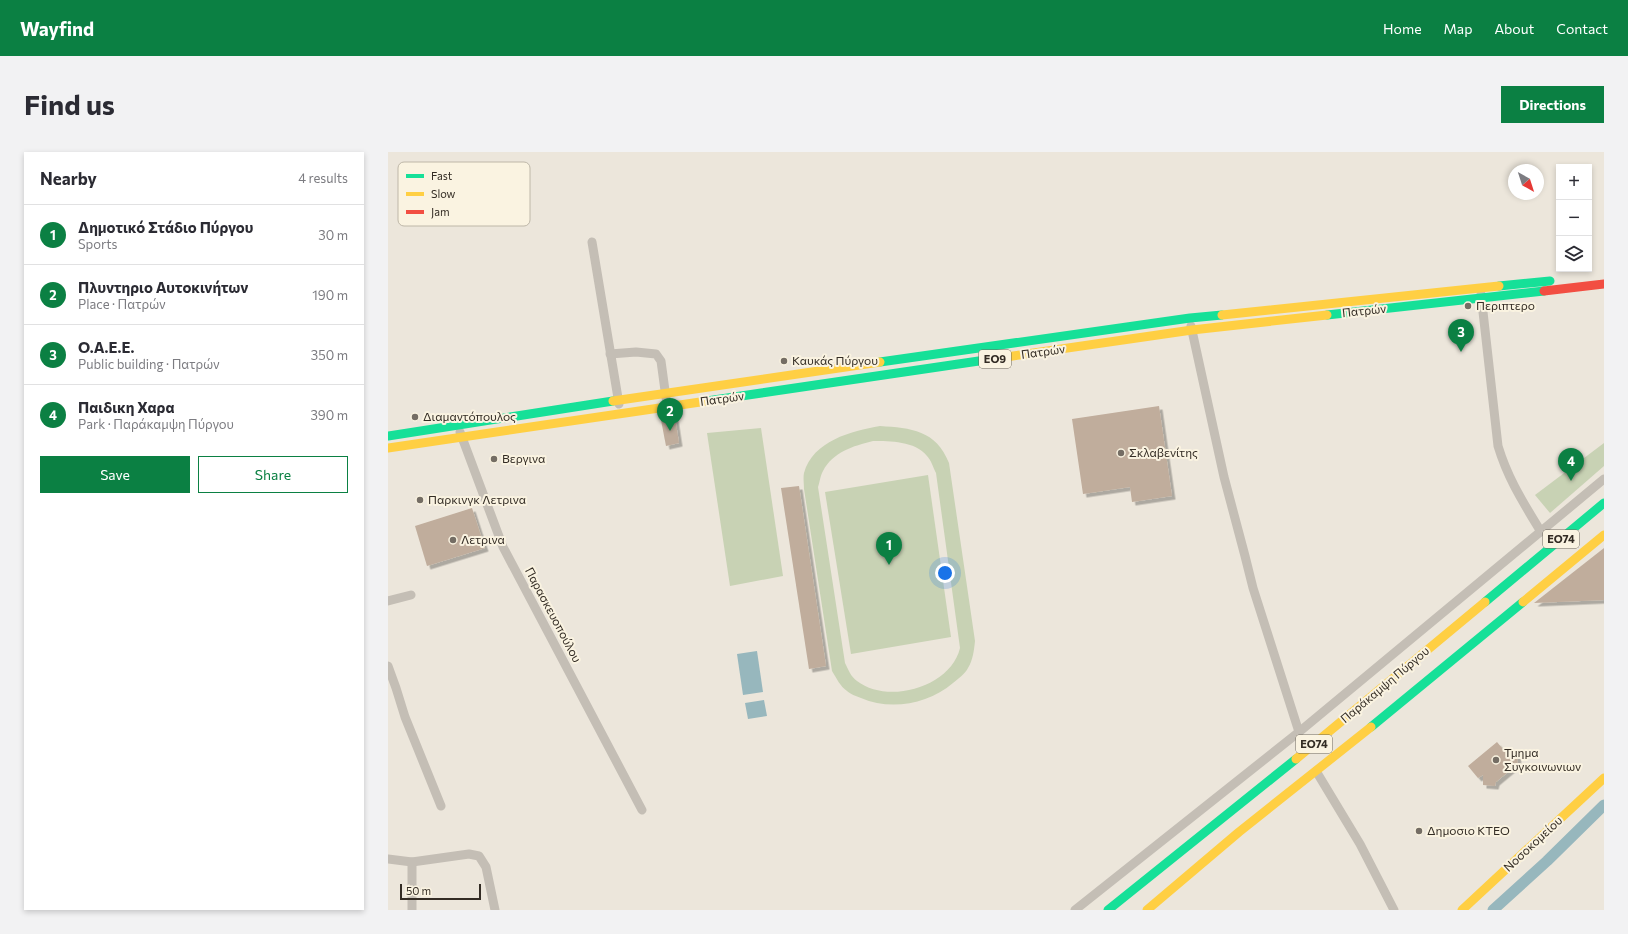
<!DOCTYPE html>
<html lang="en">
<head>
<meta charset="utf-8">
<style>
  :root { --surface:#fff; --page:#f2f2f3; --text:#2b2b33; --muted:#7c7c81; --line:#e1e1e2; --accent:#0b8043 }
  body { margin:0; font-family:Commissioner,sans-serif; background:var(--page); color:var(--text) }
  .controls { position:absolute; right:12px; top:12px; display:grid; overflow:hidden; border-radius:0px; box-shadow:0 2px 6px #0003 }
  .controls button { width:36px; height:36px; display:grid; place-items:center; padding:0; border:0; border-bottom:1px solid var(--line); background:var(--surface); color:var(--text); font:20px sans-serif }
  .compass { position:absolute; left:1120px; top:12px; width:36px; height:36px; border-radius:50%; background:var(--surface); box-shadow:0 2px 6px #0003; rotate:141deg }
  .scale { position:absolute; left:12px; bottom:10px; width:81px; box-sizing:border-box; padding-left:4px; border:2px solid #332c24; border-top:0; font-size:11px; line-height:14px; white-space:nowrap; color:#332c24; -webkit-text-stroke:3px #faf3e1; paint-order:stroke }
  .you { position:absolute; left:557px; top:421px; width:14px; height:14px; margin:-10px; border:3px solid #fff; border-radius:50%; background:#1a73e8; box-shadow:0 0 0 6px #1a73e833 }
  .badge { display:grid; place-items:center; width:26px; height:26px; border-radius:50%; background:var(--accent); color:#fff; font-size:13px; font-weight:700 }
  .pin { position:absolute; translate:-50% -33px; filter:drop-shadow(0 1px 2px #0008) }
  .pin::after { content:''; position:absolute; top:21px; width:14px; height:12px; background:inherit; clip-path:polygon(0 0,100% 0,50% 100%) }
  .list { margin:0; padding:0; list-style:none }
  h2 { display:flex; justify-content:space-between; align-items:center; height:52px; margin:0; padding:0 16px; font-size:17px }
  h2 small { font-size:13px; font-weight:400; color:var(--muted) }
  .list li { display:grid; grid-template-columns:26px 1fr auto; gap:12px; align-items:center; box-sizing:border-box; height:60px; padding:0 16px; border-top:1px solid var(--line) }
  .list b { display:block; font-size:15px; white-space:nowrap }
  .list p { margin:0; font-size:13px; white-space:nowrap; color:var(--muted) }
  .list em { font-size:13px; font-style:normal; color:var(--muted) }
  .actions { display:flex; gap:8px; padding:12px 16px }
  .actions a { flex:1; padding:9px 0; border:1px solid var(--accent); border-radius:0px; text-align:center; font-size:14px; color:var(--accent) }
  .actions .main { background:var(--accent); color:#fff }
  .icon { flex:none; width:22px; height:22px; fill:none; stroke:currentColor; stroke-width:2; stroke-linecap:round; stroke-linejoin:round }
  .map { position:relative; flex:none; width:1216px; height:758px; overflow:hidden; border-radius:0px }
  header { display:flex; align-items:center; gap:24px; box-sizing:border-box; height:56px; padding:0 20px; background:var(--accent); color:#fff }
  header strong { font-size:19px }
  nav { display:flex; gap:22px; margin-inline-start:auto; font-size:14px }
  .intro { display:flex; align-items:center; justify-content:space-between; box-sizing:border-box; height:96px; padding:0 24px }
  h1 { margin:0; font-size:28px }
  .button { padding:10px 18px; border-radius:0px; background:var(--accent); color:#fff; font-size:14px; font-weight:700 }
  main { display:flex; gap:24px; padding:0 24px }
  aside { flex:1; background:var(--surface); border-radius:0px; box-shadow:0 2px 6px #0003 }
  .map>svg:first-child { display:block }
  .green { fill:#c8d2b4; fill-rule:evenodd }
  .water { fill:#97b7bd }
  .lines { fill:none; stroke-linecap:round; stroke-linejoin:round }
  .canal { stroke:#97b7bd; stroke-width:11 }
  .building { fill:#c0ad9c; filter:url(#shadow) }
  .street { stroke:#c4beb5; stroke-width:9 }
  .fast { stroke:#16e098; stroke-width:9 }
  .slow { stroke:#ffcf43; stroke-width:9 }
  .jam { stroke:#f24e42; stroke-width:9 }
  .poi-dot { fill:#746d64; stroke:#faf3e1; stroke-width:1.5 }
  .labels { text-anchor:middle; stroke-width:4; stroke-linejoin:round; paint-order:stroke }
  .shield { fill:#faf3e1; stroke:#6f685d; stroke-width:1 }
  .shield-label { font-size:11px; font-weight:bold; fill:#332c24 }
  .poi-label { font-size:12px; fill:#332c24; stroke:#faf3e1; text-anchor:start }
  .street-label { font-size:12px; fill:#332c24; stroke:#faf3e1 }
  .key { fill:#faf3e1; stroke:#beb7a8; stroke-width:1 }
  .key-label { font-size:11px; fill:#332c24 }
</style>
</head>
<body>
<header>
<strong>Wayfind</strong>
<nav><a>Home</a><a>Map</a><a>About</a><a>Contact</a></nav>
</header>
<div class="intro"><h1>Find us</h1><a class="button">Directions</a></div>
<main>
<aside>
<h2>Nearby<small>4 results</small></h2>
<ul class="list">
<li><span class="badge">1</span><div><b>Δημοτικό Στάδιο Πύργου</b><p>Sports</p></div><em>30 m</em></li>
<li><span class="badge">2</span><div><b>Πλυντηριο Αυτοκινήτων</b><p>Place · Πατρών</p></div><em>190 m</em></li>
<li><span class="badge">3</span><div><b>Ο.Α.Ε.Ε.</b><p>Public building · Πατρών</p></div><em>350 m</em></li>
<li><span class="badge">4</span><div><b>Παιδικη Χαρα</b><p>Park · Παράκαμψη Πύργου</p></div><em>390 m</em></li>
</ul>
<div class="actions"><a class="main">Save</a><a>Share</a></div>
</aside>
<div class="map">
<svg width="1216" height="758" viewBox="0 0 1216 758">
  <defs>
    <filter id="shadow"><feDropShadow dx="3.5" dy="3.5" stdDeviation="0" flood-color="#0004"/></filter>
  </defs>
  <rect width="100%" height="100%" fill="#ece6db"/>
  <!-- green -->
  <g class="green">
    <path d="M492 274C523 276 548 278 561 311L587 489C586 498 585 508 580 516 577 522 570 527 565 531 540 552 503 559 473 546 468 544 462 542 459 539 452 534 449 527 444 519L416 337C416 332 415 326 416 321 425 289 463 279 492 274ZM485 289C502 289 527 289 539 304 543 308 545 315 548 321L572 496C563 535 500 553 469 529 463 525 460 517 457 511L430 335C432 330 432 324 435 319 445 300 465 294 485 289Z"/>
    <polygon points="373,276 395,424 342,434 319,281"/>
    <polygon points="1216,291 1216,314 1162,361 1147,343"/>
    <polygon points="540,323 563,485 463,502 437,340"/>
  </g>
  <!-- water -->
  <g class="water">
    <polygon points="369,499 375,540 355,543 349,502"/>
    <polygon points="376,548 379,564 360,567 357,551"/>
  </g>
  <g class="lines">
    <!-- canal -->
    <polyline class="canal" points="1105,758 1159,709 1216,653"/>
  </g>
  <!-- building -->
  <g class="building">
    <polygon points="771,254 784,344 744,350 742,335 695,342 684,267"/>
    <polygon points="287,265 291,291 278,294 273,268"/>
    <polygon points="411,334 438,514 421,517 393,336"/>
    <polygon points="84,356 97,396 39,414 27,374"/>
    <polygon points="1216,396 1216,448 1146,451"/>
    <polygon points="1109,590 1119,602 1130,602 1129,616 1126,615 1108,630 1107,634 1095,633 1095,623 1090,626 1080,614"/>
  </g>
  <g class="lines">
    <!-- street -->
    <g class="street">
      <polyline points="204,90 231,252"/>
      <path d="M1093 142 1110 294C1120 327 1135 350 1153 380"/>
      <polyline points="803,174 836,325 857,404 865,436 911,580"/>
      <polyline points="222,202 248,200 268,202 273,209 278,246"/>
      <polyline points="72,280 115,395 254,658"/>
      <polyline points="0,449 23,443"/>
      <polyline points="0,514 8,536 17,565 53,654"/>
      <polyline points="928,619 972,692 1006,758"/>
      <polyline points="0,707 24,710 81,702 91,704 98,715 107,758"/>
      <polyline points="24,710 24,758"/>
      <polyline points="687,758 911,580 1216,327"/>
    </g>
    <!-- fast -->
    <g class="fast">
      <polyline points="1111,134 1162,129"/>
      <polyline points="939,163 1156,139"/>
      <polyline points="492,210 802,166 834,163"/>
      <polyline points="319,249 618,205"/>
      <polyline points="0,284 225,249"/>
      <polyline points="1097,450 1216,351"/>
      <polyline points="983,575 1135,450"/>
      <polyline points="720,758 908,607"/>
    </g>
    <!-- slow -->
    <g class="slow">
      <polyline points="834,163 1111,134"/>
      <polyline points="618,205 804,178 939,163"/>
      <polyline points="225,249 492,210"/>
      <polyline points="0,296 319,249"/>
      <polyline points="1135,450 1216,383"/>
      <polyline points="908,607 1097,450"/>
      <polyline points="759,758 851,680 983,575"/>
      <polyline points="1074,758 1216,626"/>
    </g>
    <!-- jam -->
    <polyline class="jam" points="1156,139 1216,132"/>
  </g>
  <!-- markers -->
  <g class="poi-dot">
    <circle cx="1080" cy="154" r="4"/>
    <circle cx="396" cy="209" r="4"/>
    <circle cx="27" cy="265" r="4"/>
    <circle cx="733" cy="301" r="4"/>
    <circle cx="106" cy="307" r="4"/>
    <circle cx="32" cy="348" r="4"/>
    <circle cx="65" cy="388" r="4"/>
    <circle cx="1108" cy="608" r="4"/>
    <circle cx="1031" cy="679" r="4"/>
  </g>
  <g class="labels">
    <!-- shield labels -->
    <g class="shield">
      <rect x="591" y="198" width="32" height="18" rx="3"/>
      <rect x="1155" y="378" width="36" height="18" rx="3"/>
      <rect x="908" y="583" width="36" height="18" rx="3"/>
    </g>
    <g class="shield-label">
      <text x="607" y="211">ΕΟ9</text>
      <text x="1173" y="391">ΕΟ74</text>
      <text x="926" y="596">ΕΟ74</text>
    </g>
    <!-- poi labels -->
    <g class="poi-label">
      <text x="1088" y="158">Περιπτερο</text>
      <text x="404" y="213">Καυκάς Πύργου</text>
      <text x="35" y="269">Διαμαντόπουλος</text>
      <text x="741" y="305">Σκλαβενίτης</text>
      <text x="114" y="311">Βεργινα</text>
      <text x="40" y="352">Παρκινγκ Λετρινα</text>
      <text x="73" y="392">Λετρινα</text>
      <text x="1116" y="605">Τμημα<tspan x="1116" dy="14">Συγκοινωνιων</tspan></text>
      <text x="1039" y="683">Δημοσιο ΚΤΕΟ</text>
    </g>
    <!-- street labels -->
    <g class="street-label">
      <text transform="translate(976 159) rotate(-6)" y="4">Πατρών</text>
      <text transform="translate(655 200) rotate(-8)" y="4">Πατρών</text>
      <text transform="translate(334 247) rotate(-8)" y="4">Πατρών</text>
      <text transform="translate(165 463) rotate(62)" y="4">Παρασκευοπούλου</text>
      <text transform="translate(997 533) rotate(-40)" y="4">Παράκαμψη Πύργου</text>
      <text transform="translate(1145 692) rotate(-43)" y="4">Νοσοκομείου</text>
    </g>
  </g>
  <!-- legend -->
  <rect x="10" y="10" width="132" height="64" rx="6" class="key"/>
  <rect x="18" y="22" width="18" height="4" fill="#16e098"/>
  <rect x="18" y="40" width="18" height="4" fill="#ffcf43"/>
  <rect x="18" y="58" width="18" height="4" fill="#f24e42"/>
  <g class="key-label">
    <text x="43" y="28">Fast</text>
    <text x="43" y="46">Slow</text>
    <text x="43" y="64">Jam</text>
  </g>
</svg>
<div class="controls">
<button>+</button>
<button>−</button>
<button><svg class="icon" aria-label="layers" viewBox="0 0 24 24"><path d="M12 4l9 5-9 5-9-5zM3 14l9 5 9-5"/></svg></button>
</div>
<svg class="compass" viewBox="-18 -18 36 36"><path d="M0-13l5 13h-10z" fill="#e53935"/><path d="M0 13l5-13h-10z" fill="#7c7c81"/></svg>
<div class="scale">50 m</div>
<div class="you"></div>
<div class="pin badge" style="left:501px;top:413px">1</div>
<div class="pin badge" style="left:282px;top:279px">2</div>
<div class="pin badge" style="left:1073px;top:200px">3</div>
<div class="pin badge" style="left:1183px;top:329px">4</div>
</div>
</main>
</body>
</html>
